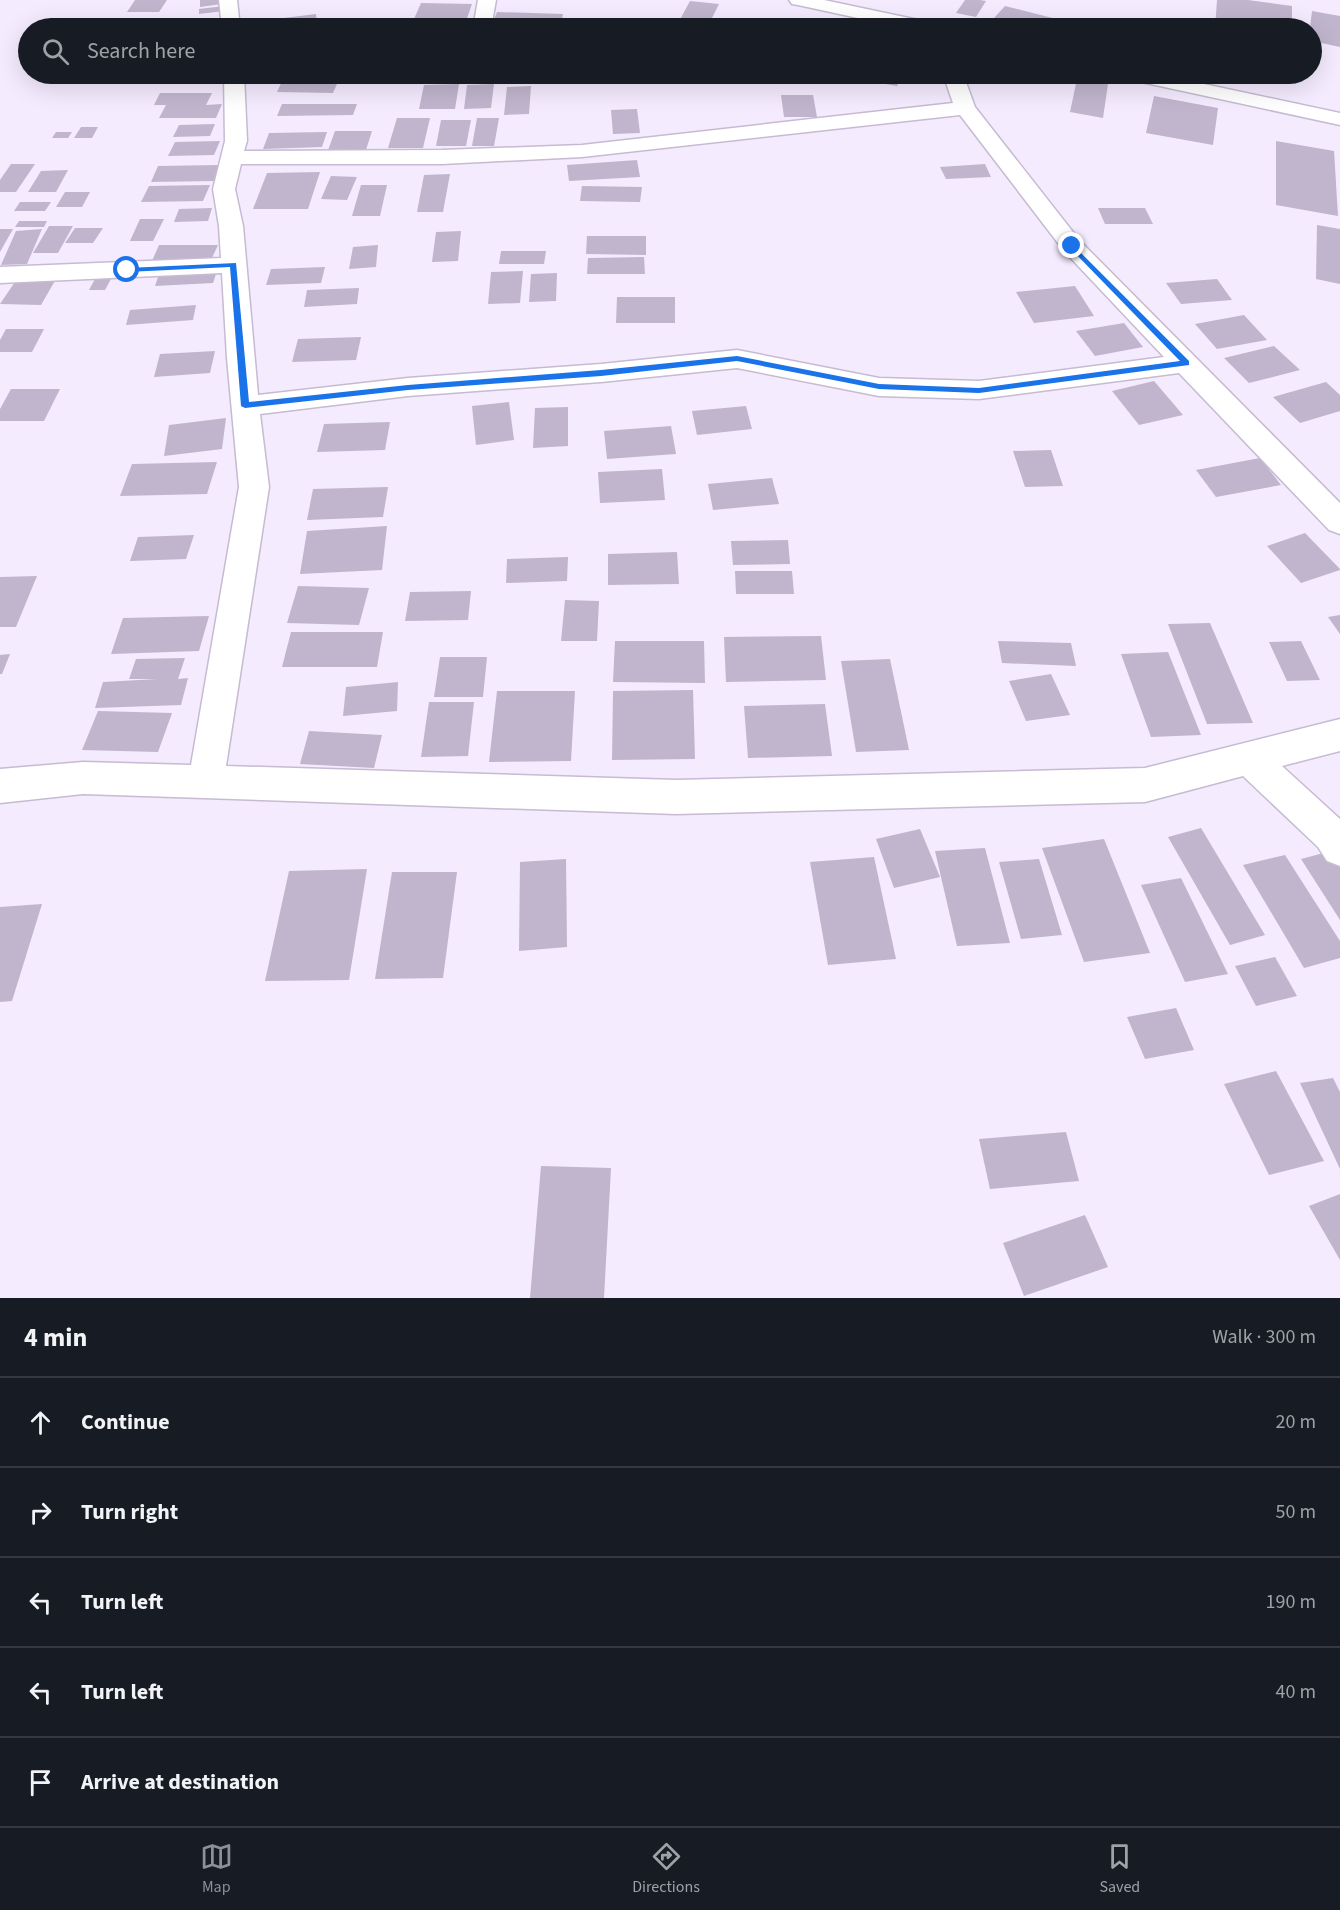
<!DOCTYPE html>
<html lang="en">
<head>
<meta charset="utf-8">
<style>
  :root { --surface:#171b24; --page:#242831; --text:#f1f3f6; --muted:#9ea1a6; --line:#363941; --accent:#8c9099 }
  body { margin:0; font-family:"Source Sans 3",sans-serif; background:var(--page); color:var(--text) }
  .stop { position:absolute; width:18px; height:18px; margin:-14px; border:4px solid #1a73e8; border-radius:50%; background:#fff }
  .stop.end { background:#1a73e8; border-color:#fff; box-shadow:0 2px 6px #0008 }
  .list { margin:0; padding:0; list-style:none }
  h2 { display:flex; justify-content:space-between; align-items:center; height:78px; margin:0; padding:0 24px; font-size:26px }
  h2 small { font-size:20px; font-weight:400; color:var(--muted) }
  .list li { display:grid; grid-template-columns:39px 1fr auto; gap:18px; align-items:center; box-sizing:border-box; height:90px; padding:0 24px; border-top:2px solid var(--line) }
  .list b { display:block; font-size:22px; white-space:nowrap }
  .list em { font-size:20px; font-style:normal; color:var(--muted) }
  .icon { flex:none; width:33px; height:33px; fill:none; stroke:currentColor; stroke-width:2; stroke-linecap:round; stroke-linejoin:round }
  .map { position:relative; flex:none; width:1340px; height:1298px; overflow:hidden }
  .search { position:absolute; background:var(--surface); box-shadow:0 6px 24px #0002; left:18px; right:18px; top:18px; height:66px; display:flex; align-items:center; gap:15px; box-sizing:border-box; padding:0 21px; border-radius:33px; color:var(--muted); font-size:22px }
  .sheet { height:528px; background:var(--surface) }
  nav { display:flex; justify-content:space-around; align-items:center; box-sizing:border-box; height:84px; border-top:2px solid var(--line); background:var(--surface); font-size:16px; color:var(--muted) }
  nav a { display:grid; justify-items:center; gap:3px }
  nav .on { color:var(--accent) }
  .map>svg:first-child { display:block }
  .building { fill:#c0b5cd }
  .lines { fill:none; stroke-linecap:round; stroke-linejoin:round }
  .minor-casing { stroke:#c6bbd2; stroke-width:3 }
  .minor { fill:#fff; fill-rule:evenodd }
  .route { fill:#1a73e8 }
</style>
</head>
<body>
<div class="map">
<svg width="1340" height="1298" viewBox="0 0 1340 1298">
  <rect width="100%" height="100%" fill="#f4ebfe"/>
  <!-- building -->
  <g class="building">
    <polygon points="135,0 167,0 159,12 127,12"/>
    <polygon points="200,0 223,0 222,4 200,7"/>
    <polygon points="965,0 980,0 986,1 976,17 956,13"/>
    <polygon points="1217,0 1248,0 1292,6 1292,28 1215,28"/>
    <polygon points="690,1 719,4 707,28 676,27"/>
    <polygon points="421,3 472,4 466,21 414,19"/>
    <polygon points="224,6 224,11 199,14 199,9"/>
    <polygon points="1005,6 1092,28 1033,28 994,18"/>
    <polygon points="1312,11 1340,16 1340,47 1312,41 1312,28 1310,28"/>
    <polygon points="497,12 563,14 561,24 493,22"/>
    <polygon points="316,14 317,27 261,28 260,21"/>
    <polygon points="424,25 463,25 462,28 423,28"/>
    <polygon points="494,25 530,27 530,28 492,28"/>
    <polygon points="171,74 212,74 209,81 167,81"/>
    <polygon points="489,74 525,74 523,77 488,76"/>
    <polygon points="529,74 562,74 560,79 528,77"/>
    <polygon points="620,74 647,74 646,79 620,78"/>
    <polygon points="846,74 902,74 897,86 844,77"/>
    <polygon points="986,74 1014,74 1012,82 985,78"/>
    <polygon points="284,77 340,77 333,93 277,92"/>
    <polygon points="1077,79 1108,84 1103,118 1070,112"/>
    <polygon points="459,84 455,109 419,109 424,85"/>
    <polygon points="494,84 491,108 464,109 467,85"/>
    <polygon points="531,86 529,114 504,115 507,87"/>
    <polygon points="160,93 212,93 206,105 222,104 216,118 159,118 166,105 154,105"/>
    <polygon points="781,95 813,95 817,117 784,117"/>
    <polygon points="1154,96 1218,108 1213,145 1146,133"/>
    <polygon points="282,104 357,104 353,115 277,116"/>
    <polygon points="637,109 640,133 613,134 611,110"/>
    <polygon points="397,118 430,118 423,148 388,148"/>
    <polygon points="477,118 499,118 494,146 472,146"/>
    <polygon points="441,120 471,120 466,146 436,146"/>
    <polygon points="215,124 210,136 173,137 179,125"/>
    <polygon points="81,127 98,127 92,138 74,138"/>
    <polygon points="335,131 372,131 365,153 327,153"/>
    <polygon points="56,132 72,132 68,138 52,138"/>
    <polygon points="327,132 322,147 263,149 269,133"/>
    <polygon points="220,141 214,155 168,156 175,142"/>
    <polygon points="1276,141 1334,151 1338,216 1276,205"/>
    <polygon points="637,160 640,177 569,181 567,165"/>
    <polygon points="11,164 35,164 16,192 0,192 0,180"/>
    <polygon points="985,164 991,177 946,179 940,167"/>
    <polygon points="220,165 214,181 151,182 158,166"/>
    <polygon points="68,170 56,192 28,192 41,171"/>
    <polygon points="320,172 308,209 253,209 267,173"/>
    <polygon points="450,174 443,212 417,212 424,175"/>
    <polygon points="331,176 357,177 347,200 321,199"/>
    <polygon points="210,185 203,201 141,202 149,186"/>
    <polygon points="361,185 387,185 380,216 352,216"/>
    <polygon points="582,186 642,187 640,202 580,201"/>
    <polygon points="65,192 90,192 82,207 56,207"/>
    <polygon points="20,202 51,202 45,211 14,211"/>
    <polygon points="212,208 208,221 174,222 179,209"/>
    <polygon points="1098,208 1145,208 1153,224 1105,224"/>
    <polygon points="140,219 164,219 153,241 130,241"/>
    <polygon points="19,221 47,221 44,227 15,227"/>
    <polygon points="1317,225 1340,229 1340,284 1316,279"/>
    <polygon points="49,226 73,226 58,253 33,253"/>
    <polygon points="75,228 103,228 93,243 65,243"/>
    <polygon points="0,229 13,229 0,252"/>
    <polygon points="42,229 27,264 1,265 16,231"/>
    <polygon points="461,231 458,261 432,262 436,232"/>
    <polygon points="587,236 646,236 646,255 586,254"/>
    <polygon points="159,245 218,245 211,260 152,261"/>
    <polygon points="378,245 376,267 349,269 353,247"/>
    <polygon points="501,251 546,251 544,264 499,264"/>
    <polygon points="644,257 645,274 587,274 588,258"/>
    <polygon points="325,267 321,283 266,285 271,269"/>
    <polygon points="218,268 213,283 155,286 160,271"/>
    <polygon points="523,271 520,303 488,304 491,272"/>
    <polygon points="557,273 556,301 529,302 531,274"/>
    <polygon points="17,279 56,279 41,305 0,304"/>
    <polygon points="95,279 111,279 105,290 89,290"/>
    <polygon points="1217,279 1232,300 1181,304 1166,283"/>
    <polygon points="1075,286 1094,316 1034,323 1016,292"/>
    <polygon points="359,288 357,304 304,307 307,290"/>
    <polygon points="617,297 675,297 675,323 616,323"/>
    <polygon points="196,305 193,320 126,325 130,310"/>
    <polygon points="1244,315 1267,340 1217,349 1195,324"/>
    <polygon points="1124,323 1143,347 1095,356 1076,331"/>
    <polygon points="6,329 44,329 32,352 0,352 0,340"/>
    <polygon points="361,337 356,360 292,362 298,339"/>
    <polygon points="1274,346 1300,370 1249,383 1224,358"/>
    <polygon points="215,351 210,373 154,377 160,354"/>
    <polygon points="1154,381 1183,415 1139,425 1112,391"/>
    <polygon points="1326,382 1340,395 1340,411 1300,423 1273,397"/>
    <polygon points="11,389 60,389 44,421 0,421 0,409"/>
    <polygon points="509,402 514,440 476,445 472,406"/>
    <polygon points="746,406 752,429 697,435 692,411"/>
    <polygon points="568,407 568,446 533,448 535,408"/>
    <polygon points="226,418 222,449 164,456 169,425"/>
    <polygon points="390,422 385,450 317,452 324,424"/>
    <polygon points="671,426 676,454 607,459 604,431"/>
    <polygon points="1051,450 1063,486 1025,487 1013,451"/>
    <polygon points="1260,458 1281,485 1216,497 1196,470"/>
    <polygon points="217,462 207,494 120,496 132,464"/>
    <polygon points="662,469 665,500 600,503 598,472"/>
    <polygon points="772,478 779,504 713,510 708,484"/>
    <polygon points="388,487 383,517 307,520 313,489"/>
    <polygon points="387,526 382,570 300,574 307,531"/>
    <polygon points="1305,533 1340,569 1340,570 1301,583 1267,546"/>
    <polygon points="194,535 186,559 130,561 138,537"/>
    <polygon points="788,540 790,564 733,565 731,541"/>
    <polygon points="677,552 679,584 608,585 608,554"/>
    <polygon points="568,557 567,581 506,583 507,559"/>
    <polygon points="735,571 792,571 794,594 736,594"/>
    <polygon points="37,576 16,627 0,627 0,577"/>
    <polygon points="298,586 369,588 359,625 287,623"/>
    <polygon points="471,591 468,620 405,621 410,592"/>
    <polygon points="565,600 599,601 597,641 561,641"/>
    <polygon points="1340,615 1340,634 1328,617"/>
    <polygon points="209,616 199,651 111,654 123,618"/>
    <polygon points="1210,623 1253,723 1207,724 1168,624"/>
    <polygon points="291,632 383,632 377,667 282,667"/>
    <polygon points="821,636 826,680 726,682 724,637"/>
    <polygon points="615,641 704,641 705,683 613,682"/>
    <polygon points="998,641 1071,643 1076,666 1002,663"/>
    <polygon points="1301,641 1320,680 1287,681 1269,642"/>
    <polygon points="1168,652 1201,735 1151,737 1121,654"/>
    <polygon points="10,654 2,674 0,674 0,655"/>
    <polygon points="440,657 487,657 483,697 434,697"/>
    <polygon points="185,658 178,679 188,678 181,705 95,708 103,682 157,679 129,679 136,659"/>
    <polygon points="890,659 909,750 856,752 841,661"/>
    <polygon points="1051,674 1070,715 1026,721 1009,681"/>
    <polygon points="398,682 397,711 343,716 346,687"/>
    <polygon points="693,690 695,759 612,760 613,691"/>
    <polygon points="497,691 575,691 571,761 489,762"/>
    <polygon points="429,702 474,702 468,756 421,757"/>
    <polygon points="825,704 832,756 748,758 744,706"/>
    <polygon points="98,711 172,713 158,752 82,750"/>
    <polygon points="309,731 382,735 374,768 300,764"/>
    <polygon points="1201,828 1265,935 1230,945 1168,837"/>
    <polygon points="920,829 940,877 894,888 876,839"/>
    <polygon points="1104,839 1150,953 1084,962 1042,848"/>
    <polygon points="985,848 1010,943 957,946 935,851"/>
    <polygon points="1331,851 1340,865 1340,920 1301,859"/>
    <polygon points="1285,855 1340,941 1340,958 1304,968 1243,865"/>
    <polygon points="874,857 896,959 828,965 810,862"/>
    <polygon points="566,859 567,947 519,951 520,862"/>
    <polygon points="1039,859 1062,935 1021,939 999,862"/>
    <polygon points="367,869 349,980 265,981 289,871"/>
    <polygon points="392,872 457,872 443,978 375,979"/>
    <polygon points="1181,878 1228,974 1185,982 1141,885"/>
    <polygon points="42,904 12,1001 0,1002 0,907"/>
    <polygon points="1275,957 1297,996 1256,1006 1235,966"/>
    <polygon points="1176,1008 1194,1050 1145,1059 1127,1017"/>
    <polygon points="1276,1071 1324,1161 1269,1175 1224,1084"/>
    <polygon points="1333,1078 1340,1092 1340,1169 1300,1083"/>
    <polygon points="1066,1132 1079,1181 990,1189 979,1139"/>
    <polygon points="541,1166 611,1168 604,1298 530,1298"/>
    <polygon points="1340,1194 1340,1260 1309,1206"/>
    <polygon points="1085,1215 1108,1267 1024,1296 1003,1243"/>
  </g>
  <g class="lines">
    <!-- minor casing -->
    <g class="minor-casing">
      <g id="minor">
        <polygon points="219,0 237,0 240,28 222,28"/>
        <polygon points="478,0 496,0 491,28 473,28"/>
        <polygon points="789,0 824,0 928,22 935,24 937,28 904,28 798,5 792,4"/>
        <path d="M224 74H244L247 141 244 151 442 150 582 145 953 103 943 74H963L975 107 1080 241 1340 503V534L1329 530 1179 373 979 399 879 396 737 368 601 382 408 396 260 414 269 487 226 766 676 780 1145 768 1340 719V751L1282 766 1340 819V866L1327 861 1318 847 1243 776 1145 802 676 814 83 794 0 803V769L83 762 191 765 239 487 227 358 222 273 0 283V267L221 258 219 226 213 189 225 141ZM960 115 1064 251 1164 357 979 381 879 378 737 350 601 364 408 378 258 395 243 226 235 189 241 164H442L582 157Z"/>
        <polygon points="1122,74 1157,74 1340,113 1340,125 1132,80 1125,78"/>
      </g>
    </g>
    <!-- minor -->
    <use href="#minor" class="minor"/>
  </g>
  <!-- route -->
  <polygon class="route" points="1072,244 1189,361 1189,365 979,393 879,389 737,361 601,376 408,390 245,408 241,406 230,267 127,272 124,270 127,268 236,263 249,402 408,385 601,370 737,356 879,384 979,388 1180,361 1070,248"/>
</svg>
<div class="stop" style="left:127px;top:270px"></div>
<div class="stop end" style="left:1072px;top:246px"></div>
<div class="search"><svg class="icon" aria-label="search" viewBox="0 0 24 24"><circle cx="10" cy="10" r="6"/><path d="M15 15l6 6"/></svg>Search here</div>
</div>
<section class="sheet">
<h2>4 min<small>Walk · 300 m</small></h2>
<ul class="list">
<li><svg class="icon" aria-label="ahead" viewBox="0 0 24 24"><path d="M12 20V5M6 11l6-6 6 6"/></svg><div><b>Continue</b></div><em>20 m</em></li>
<li><svg class="icon" aria-label="right" viewBox="0 0 24 24"><path d="M7 20v-9h11M14 6l5 5-5 5"/></svg><div><b>Turn right</b></div><em>50 m</em></li>
<li><svg class="icon" aria-label="left" viewBox="0 0 24 24"><path d="M17 20v-9H6M10 6l-5 5 5 5"/></svg><div><b>Turn left</b></div><em>190 m</em></li>
<li><svg class="icon" aria-label="left" viewBox="0 0 24 24"><path d="M17 20v-9H6M10 6l-5 5 5 5"/></svg><div><b>Turn left</b></div><em>40 m</em></li>
<li><svg class="icon" aria-label="arrive" viewBox="0 0 24 24"><path d="M6 21V4h12l-3 4 3 4H6"/></svg><div><b>Arrive at destination</b></div></li>
</ul>
</section>
<nav>
<a class="on"><svg class="icon" aria-label="map" viewBox="0 0 24 24"><path d="M3 6l6-2 6 2 6-2v14l-6 2-6-2-6 2zM9 4v14M15 6v14"/></svg>Map</a>
<a><svg class="icon" aria-label="directions" viewBox="0 0 24 24"><path d="M12 3l9 9-9 9-9-9zM9 14v-3h6M13 9l2 2-2 2"/></svg>Directions</a>
<a><svg class="icon" aria-label="saved" viewBox="0 0 24 24"><path d="M7 4h10v16l-5-4-5 4z"/></svg>Saved</a>
</nav>
</body>
</html>
